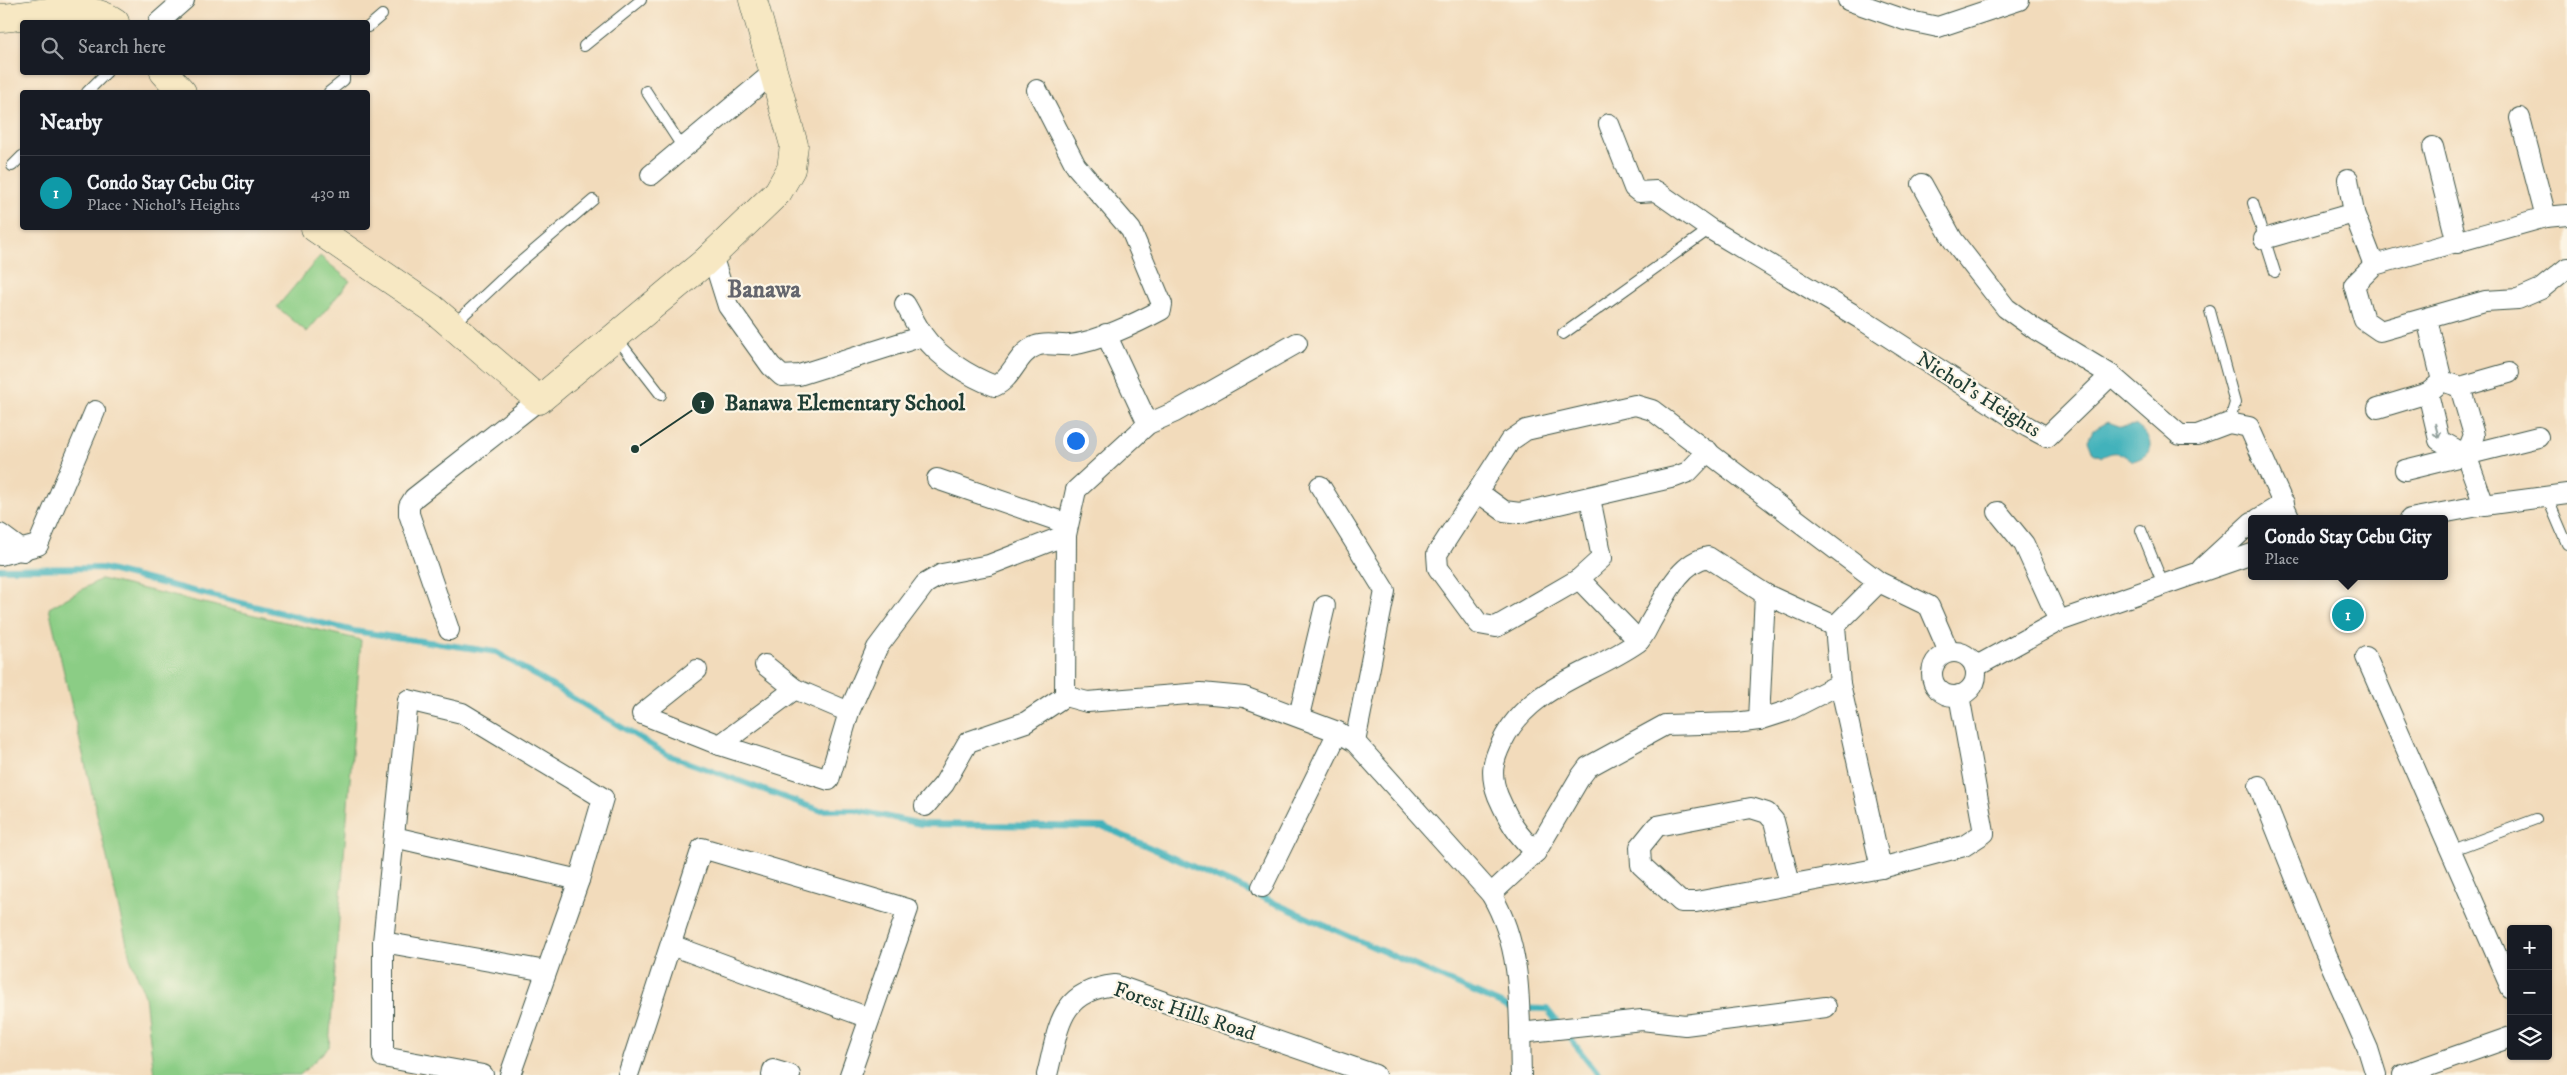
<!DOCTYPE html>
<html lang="en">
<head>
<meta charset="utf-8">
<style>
  :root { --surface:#171b24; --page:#20242c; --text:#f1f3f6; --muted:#9ea1a6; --line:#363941; --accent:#0b8043 }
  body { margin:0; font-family:"IM FELL DW Pica",serif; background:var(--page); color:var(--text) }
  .controls { position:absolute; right:15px; bottom:15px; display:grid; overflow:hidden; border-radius:5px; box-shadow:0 1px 4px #0004 }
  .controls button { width:45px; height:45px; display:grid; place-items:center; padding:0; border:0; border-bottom:1px solid var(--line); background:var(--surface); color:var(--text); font:25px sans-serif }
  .you { position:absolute; left:1075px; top:440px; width:18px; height:18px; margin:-12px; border:4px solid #fff; border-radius:50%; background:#1a73e8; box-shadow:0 0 0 8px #1a73e833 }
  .badge { display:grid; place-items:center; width:32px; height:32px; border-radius:50%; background:var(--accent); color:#fff; font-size:16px; font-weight:700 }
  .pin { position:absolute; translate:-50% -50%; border:2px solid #fff; box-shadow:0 1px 5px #0006 }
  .popup { position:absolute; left:2248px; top:515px; width:200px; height:65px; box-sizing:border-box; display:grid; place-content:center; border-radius:5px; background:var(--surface); filter:drop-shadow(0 1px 4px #0005); font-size:16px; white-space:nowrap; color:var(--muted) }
  .popup b { font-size:19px; color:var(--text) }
  .popup::after { content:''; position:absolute; left:50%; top:100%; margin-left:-10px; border:10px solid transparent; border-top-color:var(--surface) }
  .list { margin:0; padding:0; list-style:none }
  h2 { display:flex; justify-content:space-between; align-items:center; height:65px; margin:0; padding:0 20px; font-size:21px }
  h2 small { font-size:16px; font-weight:400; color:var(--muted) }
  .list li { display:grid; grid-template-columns:32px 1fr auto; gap:15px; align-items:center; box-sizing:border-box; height:75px; padding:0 20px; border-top:1px solid var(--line) }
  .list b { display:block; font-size:19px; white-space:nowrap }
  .list p { margin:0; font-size:16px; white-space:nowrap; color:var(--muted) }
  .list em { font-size:16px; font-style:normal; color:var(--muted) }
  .icon { flex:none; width:28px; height:28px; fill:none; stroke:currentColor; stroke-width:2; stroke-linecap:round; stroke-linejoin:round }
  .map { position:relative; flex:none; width:2567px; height:1075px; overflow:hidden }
  .search { position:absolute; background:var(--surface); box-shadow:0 1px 4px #0004; left:20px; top:20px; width:350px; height:55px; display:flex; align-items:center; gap:12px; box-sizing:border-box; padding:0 18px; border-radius:5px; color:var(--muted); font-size:19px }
  .panel { position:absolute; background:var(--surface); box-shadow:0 1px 4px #0004; left:20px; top:90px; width:350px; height:140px; border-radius:5px }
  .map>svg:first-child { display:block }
  .green { fill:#8bcd85; stroke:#55855c }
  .water { fill:#42b2bb; stroke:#307878 }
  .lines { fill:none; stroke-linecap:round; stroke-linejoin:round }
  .stream { stroke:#42b2bb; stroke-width:6 }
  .lane-casing { stroke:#3f5548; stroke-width:12 }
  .street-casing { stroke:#3f5548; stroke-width:22 }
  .secondary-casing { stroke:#3f5548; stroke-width:29 }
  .lane { stroke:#fff; stroke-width:10 }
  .street { stroke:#fff; stroke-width:20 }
  .secondary { stroke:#f7e8c3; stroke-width:28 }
  .oneway { stroke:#8f9e9a }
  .labels { text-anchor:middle; stroke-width:4.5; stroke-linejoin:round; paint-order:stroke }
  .street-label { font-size:21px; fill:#1f3d34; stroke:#fcf5e5 }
  .quarter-label { font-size:24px; font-weight:bold; fill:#63656d; stroke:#fcf5e5 }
  .leader { fill:none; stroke:#1f3d34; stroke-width:2 }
  .callout-dot { fill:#1f3d34; stroke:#fcf5e5; stroke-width:2 }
  .mark-label { font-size:15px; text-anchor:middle; font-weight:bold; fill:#fff }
  .callout-label { font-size:22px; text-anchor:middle; font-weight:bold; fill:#1f3d34; stroke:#fcf5e5; stroke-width:4.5; stroke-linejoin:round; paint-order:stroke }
</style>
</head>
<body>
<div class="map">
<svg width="2567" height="1075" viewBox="0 0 2567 1075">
  <rect width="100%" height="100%" fill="#fcf5e5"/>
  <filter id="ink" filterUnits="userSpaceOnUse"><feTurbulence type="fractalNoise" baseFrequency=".02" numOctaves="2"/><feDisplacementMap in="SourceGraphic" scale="10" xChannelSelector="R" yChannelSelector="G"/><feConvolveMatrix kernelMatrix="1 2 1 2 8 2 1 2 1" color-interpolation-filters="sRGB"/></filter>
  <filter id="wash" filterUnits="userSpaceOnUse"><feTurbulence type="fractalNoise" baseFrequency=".0096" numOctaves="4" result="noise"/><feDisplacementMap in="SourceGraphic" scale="20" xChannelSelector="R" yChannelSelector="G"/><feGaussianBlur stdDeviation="1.12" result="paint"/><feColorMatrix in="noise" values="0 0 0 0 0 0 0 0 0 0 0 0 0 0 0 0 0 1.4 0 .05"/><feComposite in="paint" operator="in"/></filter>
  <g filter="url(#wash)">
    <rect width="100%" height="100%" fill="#f2dbbb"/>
    <!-- green -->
    <g class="green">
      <polygon points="320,256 350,281 307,332 277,307"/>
      <polygon points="101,579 361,640 329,1047 300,1075 154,1075 145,996 130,957 49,608"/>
    </g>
    <!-- water -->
    <path class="water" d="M2108 422 2122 427 2135 425C2153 437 2158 454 2133 461 2121 452 2115 450 2102 457L2093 453 2088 440 2093 430Z"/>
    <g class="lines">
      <!-- stream -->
      <polyline class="stream" points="0,569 101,568 354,631 496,652 668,755 819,810 856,810 921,824 1104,827 1510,1008 1547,1009 1599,1075"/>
    </g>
  </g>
  <g filter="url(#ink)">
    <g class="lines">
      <!-- lane casing -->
      <g class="lane-casing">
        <g id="lane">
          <polyline points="368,27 382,15"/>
          <polyline points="584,46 641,0"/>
          <polyline points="646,91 683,148"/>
          <polyline points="87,92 107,72"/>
          <polyline points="329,92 344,80 344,72"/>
          <polyline points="12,166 22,156"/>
          <polyline points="2253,203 2275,272"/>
          <polyline points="2210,311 2235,403 2229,423"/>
          <polyline points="454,324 518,264 593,200"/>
          <polyline points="1563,334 1710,229"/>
          <polyline points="616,337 661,395"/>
          <polyline points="2547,497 2567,544"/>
          <polyline points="2141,530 2163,584"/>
          <polyline points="2450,851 2536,819"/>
        </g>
      </g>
      <!-- street casing -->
      <g class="street-casing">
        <g id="street">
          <polyline points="1848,0 1905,20 1938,27 2019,0"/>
          <polyline points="159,22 184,0"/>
          <polyline points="2520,118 2546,217"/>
          <polyline points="1609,124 1634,188 1639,192 1656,191 1710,229 1861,319 2028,427 2047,437 2111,375"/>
          <polyline points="2433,147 2457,243"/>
          <polyline points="651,175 774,72"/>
          <polyline points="2348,179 2354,213 2374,265"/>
          <polyline points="1922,184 1953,240 2006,308 2035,329 2111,375 2180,435 2197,435 2229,423 2249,427 2290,519"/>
          <polyline points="2567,215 2546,217 2374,265 2354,285 2364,320 2380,331 2485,301 2518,299 2541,289 2567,268"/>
          <polyline points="2264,239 2354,213"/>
          <polyline points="712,255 728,306 771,366 782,376 799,375 923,336"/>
          <path d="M905 304C911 314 916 325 923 335 938 357 970 377 995 386 1013 378 1017 353 1036 346 1045 342 1060 346 1070 345 1097 342 1137 323 1161 310L1162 304 1131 230 1076 166 1037 90"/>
          <polyline points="2427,319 2442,381"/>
          <polyline points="1106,334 1148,424"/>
          <path d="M1297 343 1175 412 1148 424 1076 490 1066 535 1065 696 1087 702 1201 693 1244 697 1338 732 1355 742 1491 894C1524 950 1519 1012 1521 1075"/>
          <polyline points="2460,387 2474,435 2466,455"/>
          <polyline points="2428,393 2439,440 2466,455 2484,505"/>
          <polyline points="2378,408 2428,393 2442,381 2460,387 2509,373"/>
          <polyline points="2405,470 2538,437"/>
          <polyline points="937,479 1068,524"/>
          <polyline points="1320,486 1385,591 1355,742"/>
          <polyline points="1478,492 1504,511 1520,513 1675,477 1688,472 1708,451"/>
          <polyline points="1590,498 1602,558 1579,579 1496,627 1479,624 1438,568 1437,554 1510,441 1526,430 1635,405 1652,410 1879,582 1929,606 1949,652"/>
          <polyline points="1998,512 2024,544 2059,621"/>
          <polyline points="2258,519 2284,503"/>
          <polyline points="2410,519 2484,505 2567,494"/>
          <polyline points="0,534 23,551"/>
          <polyline points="0,555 38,545 95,411"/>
          <polyline points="2202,568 2252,522"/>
          <polyline points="1579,579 1639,641"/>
          <polyline points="1879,582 1835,626 1840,684 1881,868"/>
          <polyline points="449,630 409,514 409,506 414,498 539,400"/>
          <circle cx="1954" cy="674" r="22"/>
          <polyline points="2366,657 2511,988"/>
          <polyline points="765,665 795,689 849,712"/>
          <polyline points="1975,667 2059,621 2252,554"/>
          <polyline points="697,670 642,714 720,745 829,780 849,712 877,648 925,584 942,574 989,565 1066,535"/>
          <polyline points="1299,716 1325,606"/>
          <polyline points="1759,720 1765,594"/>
          <polyline points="720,745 795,689"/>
          <polyline points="2259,786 2324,949 2368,1049 2376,1075"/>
          <polyline points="925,806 944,784 968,742 1026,722 1065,696"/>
          <polyline points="394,837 579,880"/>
          <path d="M1536 852C1516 834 1509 821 1498 796 1490 775 1492 762 1502 742 1529 686 1591 675 1638 642 1643 638 1647 629 1650 623 1665 598 1678 563 1708 557L1765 594 1835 626"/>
          <polyline points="1790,884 1774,821 1767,813 1751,808 1657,826 1640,847 1641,865 1681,902 1696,902 1881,868 1964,846 1984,833 1959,695"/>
          <polyline points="1262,887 1338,732"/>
          <polyline points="1491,894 1536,852 1579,779 1588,767 1665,725 1735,723 1759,720 1787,711 1840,684"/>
          <polyline points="383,942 546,971"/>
          <polyline points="671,945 869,1018"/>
          <polyline points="1520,1033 1642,1020 1685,1025 1826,1007"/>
          <polyline points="483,1075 383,1057 383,942 408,700 462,713 603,798 579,880 510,1075"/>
          <polyline points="628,1075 702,848 908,909 850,1075"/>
          <polyline points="772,1075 773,1070 790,1075"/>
          <path d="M1047 1075C1059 1028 1058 991 1115 985L1375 1075"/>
          <polyline points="2403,1075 2511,1037"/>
        </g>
      </g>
      <!-- secondary casing -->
      <g class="secondary-casing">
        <g id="secondary">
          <path d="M0 18C36 16 83 0 115 22"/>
          <polyline points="164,72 182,92"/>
          <polyline points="315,228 432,308 539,400 705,262 778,192 791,169 794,145 753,0"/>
        </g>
      </g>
      <!-- lane -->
      <use href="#lane" class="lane"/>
      <!-- street -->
      <use href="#street" class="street"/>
      <!-- secondary -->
      <use href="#secondary" class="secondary"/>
    </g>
    <!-- one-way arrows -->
    <defs><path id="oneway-shaft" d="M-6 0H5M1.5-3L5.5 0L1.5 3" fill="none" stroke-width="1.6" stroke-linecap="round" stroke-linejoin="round" transform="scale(1.25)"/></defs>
    <use class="oneway" href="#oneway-shaft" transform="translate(2437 431) rotate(76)"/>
  </g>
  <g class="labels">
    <!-- street labels -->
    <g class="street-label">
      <text transform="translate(1979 394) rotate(32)" y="7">Nichol's Heights</text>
      <text transform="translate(1185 1011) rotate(18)" y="7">Forest Hills Road</text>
    </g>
    <!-- quarter labels -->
    <g class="quarter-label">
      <text x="764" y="297">Banawa</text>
    </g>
  </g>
  <!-- callouts -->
  <path class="leader" d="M635 449L703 403"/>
  <g class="callout-dot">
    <circle cx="635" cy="449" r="5"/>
    <circle cx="703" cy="403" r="12"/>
  </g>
  <g class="mark-label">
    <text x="703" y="408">1</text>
  </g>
  <g class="callout-label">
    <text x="845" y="410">Banawa Elementary School</text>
  </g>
</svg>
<div class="controls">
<button>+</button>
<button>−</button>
<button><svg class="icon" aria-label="layers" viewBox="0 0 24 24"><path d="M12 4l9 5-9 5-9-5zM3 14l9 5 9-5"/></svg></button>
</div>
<div class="you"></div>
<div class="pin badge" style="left:2348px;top:615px;background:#0f9aa8">1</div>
<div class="popup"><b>Condo Stay Cebu City</b>Place</div>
<div class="search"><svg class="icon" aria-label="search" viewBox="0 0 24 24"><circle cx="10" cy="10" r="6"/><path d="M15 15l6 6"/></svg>Search here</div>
<section class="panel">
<h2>Nearby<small></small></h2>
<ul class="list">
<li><span class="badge" style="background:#0f9aa8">1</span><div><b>Condo Stay Cebu City</b><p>Place · Nichol's Heights</p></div><em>430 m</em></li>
</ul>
</section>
</div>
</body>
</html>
